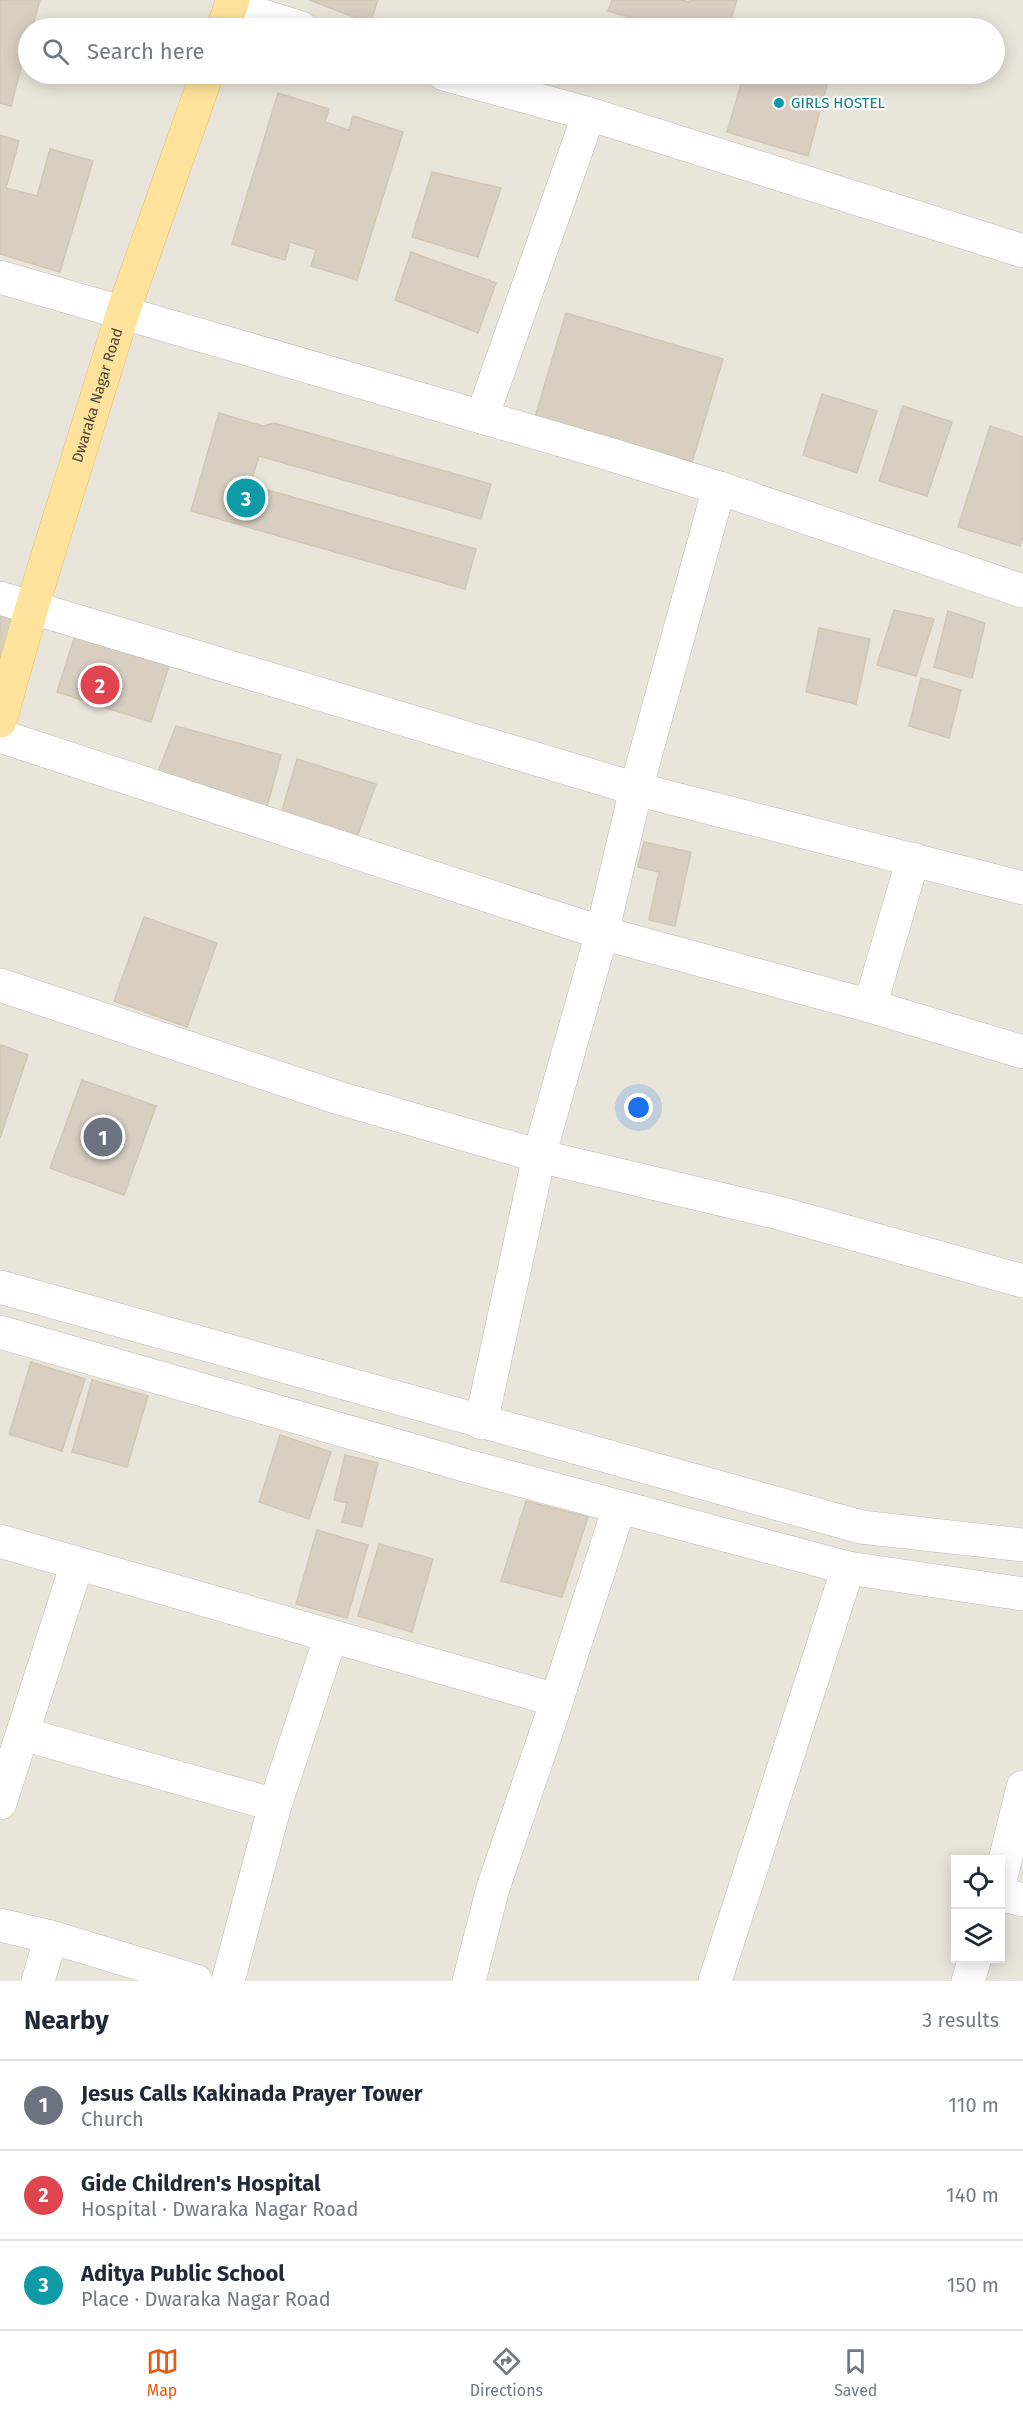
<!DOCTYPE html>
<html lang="en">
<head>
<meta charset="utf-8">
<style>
  :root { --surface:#fff; --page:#f6f6f7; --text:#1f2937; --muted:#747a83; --line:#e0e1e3; --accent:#ea580c }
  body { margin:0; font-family:"Fira Sans",sans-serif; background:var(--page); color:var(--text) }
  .controls { position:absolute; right:18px; bottom:18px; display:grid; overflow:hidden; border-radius:0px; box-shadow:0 3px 15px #0003 }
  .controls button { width:54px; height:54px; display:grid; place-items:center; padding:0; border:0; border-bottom:2px solid var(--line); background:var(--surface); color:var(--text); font:30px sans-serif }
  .you { position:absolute; left:639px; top:1108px; width:21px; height:21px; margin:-15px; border:4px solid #fff; border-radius:50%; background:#1a73e8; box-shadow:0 0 0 9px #1a73e833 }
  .badge { display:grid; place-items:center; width:39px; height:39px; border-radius:50%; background:var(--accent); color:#fff; font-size:20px; font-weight:700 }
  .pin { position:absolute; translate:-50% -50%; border:3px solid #fff; box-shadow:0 2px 6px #0006 }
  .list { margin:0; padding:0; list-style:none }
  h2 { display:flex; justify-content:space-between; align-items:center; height:78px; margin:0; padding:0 24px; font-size:26px }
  h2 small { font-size:20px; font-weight:400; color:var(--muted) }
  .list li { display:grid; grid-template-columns:39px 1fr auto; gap:18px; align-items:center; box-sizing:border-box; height:90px; padding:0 24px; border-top:2px solid var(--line) }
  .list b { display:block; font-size:22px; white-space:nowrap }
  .list p { margin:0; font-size:20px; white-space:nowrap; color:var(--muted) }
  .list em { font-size:20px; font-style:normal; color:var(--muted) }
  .icon { flex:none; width:33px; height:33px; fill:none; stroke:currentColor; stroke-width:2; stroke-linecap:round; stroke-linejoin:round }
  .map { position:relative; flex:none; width:1023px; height:1981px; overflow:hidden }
  .search { position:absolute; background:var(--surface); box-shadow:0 3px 15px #0003; left:18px; right:18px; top:18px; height:66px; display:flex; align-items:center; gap:15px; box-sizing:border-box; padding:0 21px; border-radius:33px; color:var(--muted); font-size:22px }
  .sheet { height:348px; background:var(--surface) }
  nav { display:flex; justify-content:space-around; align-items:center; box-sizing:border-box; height:84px; border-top:2px solid var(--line); background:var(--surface); font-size:16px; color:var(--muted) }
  nav a { display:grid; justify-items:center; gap:3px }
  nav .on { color:var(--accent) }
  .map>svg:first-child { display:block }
  .residential { fill:#eae5da; fill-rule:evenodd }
  .building { fill:#d8cfc1; stroke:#d3c7b4; stroke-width:1.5 }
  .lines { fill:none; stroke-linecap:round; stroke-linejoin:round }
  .minor-casing { stroke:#c2bbae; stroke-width:34 }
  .major-casing { stroke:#e6c16a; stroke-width:34 }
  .minor { stroke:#fff; stroke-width:33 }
  .major { stroke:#ffe39c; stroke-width:33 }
  .culture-dot { fill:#0f9aa8; stroke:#fff; stroke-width:2 }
  .labels { text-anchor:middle; stroke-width:4.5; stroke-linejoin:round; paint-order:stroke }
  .culture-label { font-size:15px; fill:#0d838f; stroke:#fff; text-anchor:start }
  .street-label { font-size:15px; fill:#4b4439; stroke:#fff }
</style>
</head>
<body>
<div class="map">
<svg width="1023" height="1981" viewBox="0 0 1023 1981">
  <rect width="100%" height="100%" fill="#f6f3ec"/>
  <!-- residential -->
  <path class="residential" d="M0 0H1023V1981H0ZM28 28H994V74H28ZM956 1860H1000V1958H956Z"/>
  <!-- building -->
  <g class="building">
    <polygon points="0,0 40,0 32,28 28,28 28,42 11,106 0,103"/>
    <polygon points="309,0 378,0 370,23"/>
    <polygon points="612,0 682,0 689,2 690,0 737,0 728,28 665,28 608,11"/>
    <polygon points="744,74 830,74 808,156 727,132"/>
    <polygon points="278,93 329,109 325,122 349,130 353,116 403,132 357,280 311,266 316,250 290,242 285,260 232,244"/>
    <polygon points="0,135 19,141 6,188 37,196 50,149 93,161 60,272 0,254"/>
    <polygon points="432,172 501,188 478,257 412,237"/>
    <polygon points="411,252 496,283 478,333 395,300"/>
    <polygon points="566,313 723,359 692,462 535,417"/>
    <polygon points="822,394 877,411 857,473 803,455"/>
    <polygon points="903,406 952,422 927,496 879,481"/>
    <polygon points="219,413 263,426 274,423 491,484 481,519 259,456 250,485 476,549 465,589 191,511"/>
    <polygon points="990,426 1023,437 1023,536 1020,546 958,527"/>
    <polygon points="0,610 17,615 0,671"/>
    <polygon points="894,610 934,619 916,676 877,665"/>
    <polygon points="948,611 985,623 972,678 934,667"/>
    <polygon points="819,628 870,639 856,704 806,692"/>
    <polygon points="76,632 170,663 151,722 57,692"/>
    <polygon points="921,678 961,690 949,738 909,726"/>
    <polygon points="176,726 281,755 264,818 154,782"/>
    <polygon points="297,759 376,784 356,840 280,817"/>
    <polygon points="644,842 691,852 675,926 649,920 659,872 638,867"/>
    <polygon points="144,917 217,943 187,1027 114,1001"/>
    <polygon points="1,1045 28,1055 0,1138 0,1049"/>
    <polygon points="82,1080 156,1106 124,1195 50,1168"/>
    <polygon points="31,1362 85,1379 62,1451 9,1434"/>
    <polygon points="92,1380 148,1396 127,1467 72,1452"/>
    <polygon points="280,1435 331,1452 309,1519 259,1502"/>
    <polygon points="345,1455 378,1463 362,1527 342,1522 347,1503 334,1500"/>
    <polygon points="526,1501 588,1517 562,1597 501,1581"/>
    <polygon points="317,1530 368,1545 347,1618 296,1604"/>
    <polygon points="379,1544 433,1559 412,1632 358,1616"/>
  </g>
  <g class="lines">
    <!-- minor casing -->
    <g class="minor-casing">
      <g id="minor">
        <polyline points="231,6 301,28"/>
        <polyline points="444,74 589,114 1023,251"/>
        <polyline points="0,277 609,454 719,488"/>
        <polyline points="482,417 589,114"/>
        <polyline points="0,598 636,789 1023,888"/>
        <polyline points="0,736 602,933 870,1006 1023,1052"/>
        <polyline points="0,985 339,1098 539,1156 779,1213 1023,1281"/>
        <polyline points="870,1006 913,859"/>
        <polyline points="0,1287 861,1527 1023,1545"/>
        <polyline points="0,1332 471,1467 848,1568 1023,1594"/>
        <polyline points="481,1423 539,1156 602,933 636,789 719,488 1023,591"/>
        <polyline points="0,1541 331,1636 275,1805 228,1981"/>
        <polyline points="331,1636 556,1700"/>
        <polyline points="23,1734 275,1805"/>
        <polyline points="0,1803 77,1564"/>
        <polyline points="1000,1881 1023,1787"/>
        <polyline points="1000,1894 1023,1900"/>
        <polyline points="0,1925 51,1937 196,1981"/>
        <polyline points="38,1981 51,1937"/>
        <polyline points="469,1981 493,1888 549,1724 619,1508"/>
        <polyline points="715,1981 848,1568"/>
        <polyline points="968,1981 975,1958"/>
      </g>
    </g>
    <!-- major casing -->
    <g class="major-casing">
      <g id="major">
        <polyline points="223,28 233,0"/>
        <path id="s1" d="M0 721 32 607 123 312 207 74"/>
      </g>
    </g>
    <!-- minor -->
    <use href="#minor" class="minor"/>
    <!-- major -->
    <use href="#major" class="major"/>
  </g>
  <!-- markers -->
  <circle class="culture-dot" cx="779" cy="103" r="6"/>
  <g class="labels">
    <!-- culture labels -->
    <g class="culture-label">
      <text x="791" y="108">GIRLS HOSTEL</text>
    </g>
    <!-- street labels -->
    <g class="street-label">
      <text dy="5" stroke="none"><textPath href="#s1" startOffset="340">Dwaraka Nagar Road</textPath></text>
    </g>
  </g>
</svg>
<div class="controls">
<button><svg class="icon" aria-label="locate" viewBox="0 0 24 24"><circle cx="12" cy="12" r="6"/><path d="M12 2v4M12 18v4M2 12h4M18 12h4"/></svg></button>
<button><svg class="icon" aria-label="layers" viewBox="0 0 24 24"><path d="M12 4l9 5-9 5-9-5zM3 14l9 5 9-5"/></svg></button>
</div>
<div class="you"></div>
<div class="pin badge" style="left:103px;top:1137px;background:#6b7280">1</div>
<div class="pin badge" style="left:100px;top:685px;background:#e0444e">2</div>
<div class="pin badge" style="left:246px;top:498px;background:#0f9aa8">3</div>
<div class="search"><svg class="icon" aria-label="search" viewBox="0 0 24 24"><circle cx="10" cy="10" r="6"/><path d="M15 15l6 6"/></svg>Search here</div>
</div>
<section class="sheet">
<h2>Nearby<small>3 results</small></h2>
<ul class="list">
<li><span class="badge" style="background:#6b7280">1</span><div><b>Jesus Calls Kakinada Prayer Tower</b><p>Church</p></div><em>110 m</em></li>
<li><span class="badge" style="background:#e0444e">2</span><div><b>Gide Children's Hospital</b><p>Hospital · Dwaraka Nagar Road</p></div><em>140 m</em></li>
<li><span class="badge" style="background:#0f9aa8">3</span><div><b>Aditya Public School</b><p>Place · Dwaraka Nagar Road</p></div><em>150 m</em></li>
</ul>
</section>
<nav>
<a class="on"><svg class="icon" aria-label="map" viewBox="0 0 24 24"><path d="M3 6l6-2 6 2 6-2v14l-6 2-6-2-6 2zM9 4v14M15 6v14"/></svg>Map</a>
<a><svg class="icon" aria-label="directions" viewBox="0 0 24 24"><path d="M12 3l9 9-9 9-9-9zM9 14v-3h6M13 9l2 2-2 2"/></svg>Directions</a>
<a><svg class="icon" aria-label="saved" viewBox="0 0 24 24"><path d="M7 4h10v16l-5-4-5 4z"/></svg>Saved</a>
</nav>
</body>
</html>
